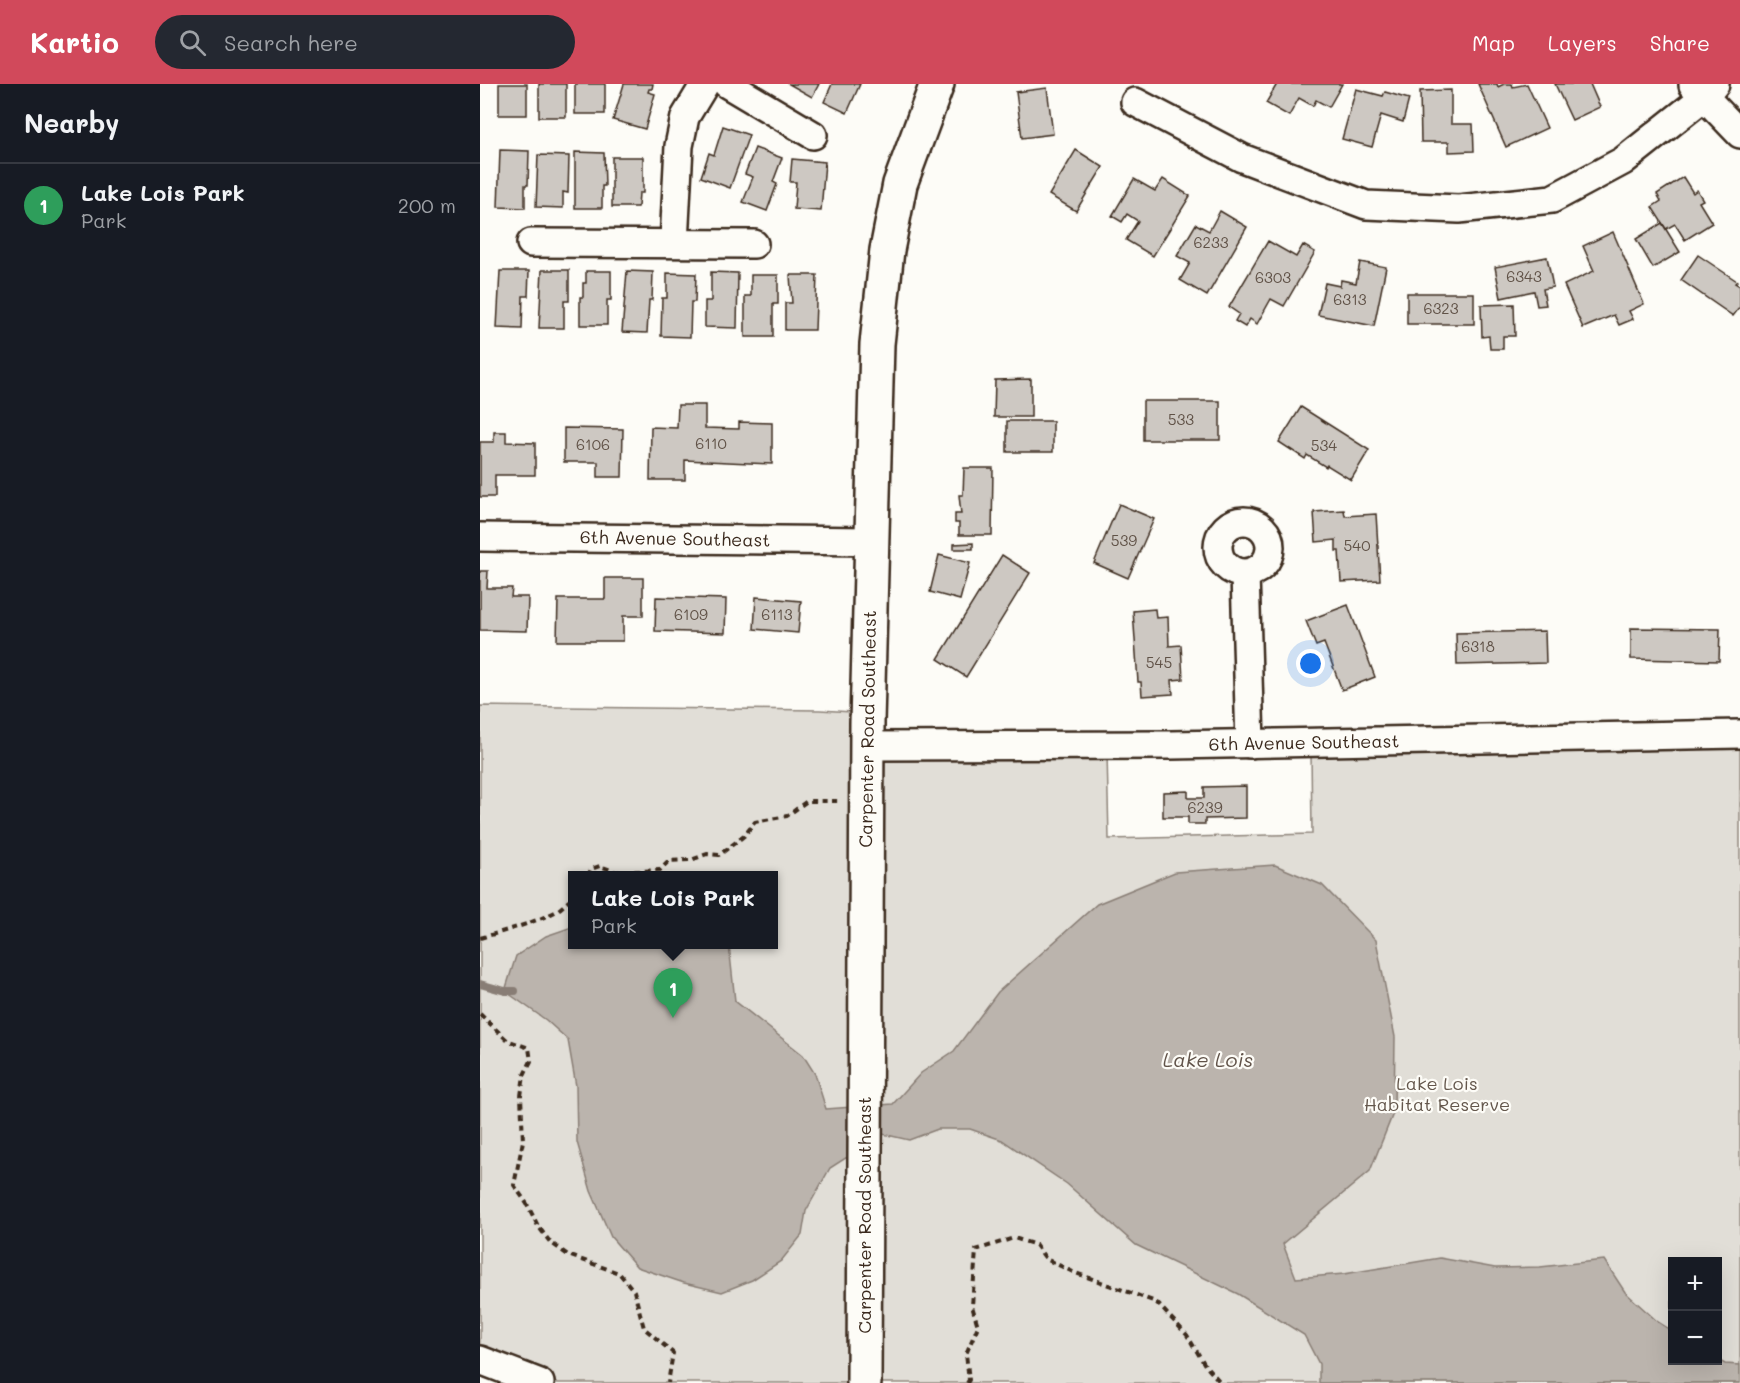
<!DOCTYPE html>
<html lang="en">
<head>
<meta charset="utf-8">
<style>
  :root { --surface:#171b24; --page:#242831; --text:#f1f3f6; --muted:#9ea1a6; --line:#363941; --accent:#d1495b }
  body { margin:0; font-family:Mali,sans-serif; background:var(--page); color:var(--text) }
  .controls { position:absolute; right:18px; bottom:18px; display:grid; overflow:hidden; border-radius:0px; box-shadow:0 6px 24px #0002 }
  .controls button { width:54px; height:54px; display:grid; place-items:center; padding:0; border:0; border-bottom:2px solid var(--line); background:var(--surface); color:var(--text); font:30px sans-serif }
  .you { position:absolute; left:831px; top:580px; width:21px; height:21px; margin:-15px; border:4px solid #fff; border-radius:50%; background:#1a73e8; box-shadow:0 0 0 9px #1a73e833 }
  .badge { display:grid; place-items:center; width:39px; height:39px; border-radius:50%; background:var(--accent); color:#fff; font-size:20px; font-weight:700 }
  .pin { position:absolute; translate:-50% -50px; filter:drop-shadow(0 2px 3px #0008) }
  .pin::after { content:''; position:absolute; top:32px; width:21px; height:18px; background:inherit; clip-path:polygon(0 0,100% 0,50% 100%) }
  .popup { position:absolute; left:88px; top:787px; width:210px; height:78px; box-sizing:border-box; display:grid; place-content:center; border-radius:0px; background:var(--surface); filter:drop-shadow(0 2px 4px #0005); font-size:20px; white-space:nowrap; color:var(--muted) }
  .popup b { font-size:22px; color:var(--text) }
  .popup::after { content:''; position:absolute; left:50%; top:100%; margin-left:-12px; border:12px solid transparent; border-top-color:var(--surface) }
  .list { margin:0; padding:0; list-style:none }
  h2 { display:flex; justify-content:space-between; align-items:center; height:78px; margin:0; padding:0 24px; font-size:26px }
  h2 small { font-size:20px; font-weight:400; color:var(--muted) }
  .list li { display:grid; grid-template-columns:39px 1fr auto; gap:18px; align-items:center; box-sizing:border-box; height:84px; padding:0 24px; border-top:2px solid var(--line) }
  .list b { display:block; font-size:22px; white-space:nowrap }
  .list p { margin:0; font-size:20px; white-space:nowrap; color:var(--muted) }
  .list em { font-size:20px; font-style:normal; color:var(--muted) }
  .icon { flex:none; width:33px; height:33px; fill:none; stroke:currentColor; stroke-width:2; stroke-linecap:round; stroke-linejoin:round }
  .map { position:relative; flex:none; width:1260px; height:1299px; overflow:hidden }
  header { display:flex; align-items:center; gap:36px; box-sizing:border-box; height:84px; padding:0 30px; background:var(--accent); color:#fff }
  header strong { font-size:28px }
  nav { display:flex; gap:33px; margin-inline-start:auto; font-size:21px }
  .search { width:420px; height:54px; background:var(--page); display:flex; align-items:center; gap:15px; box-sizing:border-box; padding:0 21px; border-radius:33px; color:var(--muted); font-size:22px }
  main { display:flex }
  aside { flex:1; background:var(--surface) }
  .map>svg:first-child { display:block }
  .green { fill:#e1ded7; stroke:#8e847a; stroke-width:1.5; fill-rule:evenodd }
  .water { fill:#bbb4ad; stroke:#887d74; stroke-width:1.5 }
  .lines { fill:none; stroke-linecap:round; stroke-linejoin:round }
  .stream { stroke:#887d74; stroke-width:8 }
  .building { fill:#cdc8c2; stroke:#3b2a1e; stroke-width:1.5 }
  .minor-casing { stroke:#3b2a1e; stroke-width:32 }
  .major-casing { stroke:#3b2a1e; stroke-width:38 }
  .path { stroke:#3b2a1e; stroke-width:4; stroke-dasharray:6 4.5; stroke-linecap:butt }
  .minor { stroke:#fdfcf7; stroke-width:27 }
  .major { stroke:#fdfcf7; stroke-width:33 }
  .labels { text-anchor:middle; stroke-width:4.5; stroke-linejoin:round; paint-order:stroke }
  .number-label { font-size:15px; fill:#605247 }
  .street-label { font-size:18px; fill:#3b2a1e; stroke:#fdfcf7 }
  .park-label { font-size:18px; fill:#64574c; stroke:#fdfcf7 }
  .water-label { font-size:20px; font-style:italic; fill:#615349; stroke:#fdfcf7 }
</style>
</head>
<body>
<header>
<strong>Kartio</strong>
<div class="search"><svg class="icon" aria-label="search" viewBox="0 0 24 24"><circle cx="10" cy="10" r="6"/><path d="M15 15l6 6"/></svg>Search here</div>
<nav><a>Map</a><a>Layers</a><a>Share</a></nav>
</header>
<main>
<aside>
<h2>Nearby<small></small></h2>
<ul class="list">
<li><span class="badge" style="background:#2e9e5b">1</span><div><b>Lake Lois Park</b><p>Park</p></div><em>200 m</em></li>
</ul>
</aside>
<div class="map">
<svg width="1260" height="1299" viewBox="0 0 1260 1299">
  <rect width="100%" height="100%" fill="#fdfcf7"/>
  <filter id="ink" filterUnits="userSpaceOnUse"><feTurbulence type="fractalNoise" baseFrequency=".0167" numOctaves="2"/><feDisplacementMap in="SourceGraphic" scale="12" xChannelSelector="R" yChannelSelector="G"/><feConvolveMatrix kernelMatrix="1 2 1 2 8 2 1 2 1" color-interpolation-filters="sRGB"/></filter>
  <g filter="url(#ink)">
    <!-- green -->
    <path class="green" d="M0 622 340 626 388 629 397 672 627 669 629 755 832 750 831 668 1260 664V1299H60L0 1276ZM92 792H294V860H92ZM1192 1178H1238V1276H1192Z"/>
    <!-- water -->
    <polygon class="water" points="795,781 842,801 896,856 915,953 914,1027 890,1087 803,1160 816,1194 864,1190 960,1174 1015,1184 1060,1183 1124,1176 1145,1208 1178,1238 1192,1247 1192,1276 1238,1276 1245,1280 1260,1281 1260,1299 839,1299 839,1280 824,1251 758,1210 656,1161 587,1100 522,1056 490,1045 458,1045 429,1056 403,1050 350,1084 326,1127 322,1151 301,1177 272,1196 242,1208 204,1199 157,1183 131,1153 111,1107 97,1058 96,1002 88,956 66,936 25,907 36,872 66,852 92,843 92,860 249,861 255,917 323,971 335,990 346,1025 413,1020 441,989 474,967 518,908 617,820 695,788"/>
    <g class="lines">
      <!-- stream -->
      <polyline class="stream" points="0,900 25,907 35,907"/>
    </g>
    <!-- building -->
    <g class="building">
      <rect x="19" y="0" width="28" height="31"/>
      <rect x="59" y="0" width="27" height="33"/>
      <rect x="95" y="0" width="30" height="30"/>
      <polygon points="144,0 173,0 172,5 169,5 168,8 175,10 165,45 133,36"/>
      <polygon points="309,0 339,0 332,13"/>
      <polygon points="352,0 380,0 367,29 344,18"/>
      <polygon points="797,0 862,0 849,23 836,16 833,22 819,14 809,32 786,19"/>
      <polygon points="998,0 1017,0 1018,3 1024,0 1032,0 1033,3 1047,0 1067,44 1026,63"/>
      <polygon points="1075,0 1110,0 1120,23 1092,36"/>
      <polygon points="567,4 573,50 542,54 536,8"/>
      <polygon points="876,5 903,12 905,8 929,15 923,38 901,31 892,63 862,55"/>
      <polygon points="971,6 971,40 993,40 994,67 969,68 969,58 941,58 940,7"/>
      <polygon points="243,42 269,51 250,104 221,93 229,69 234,71"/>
      <polygon points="275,64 302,74 293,98 297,100 287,127 263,118 273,93 265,90"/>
      <polygon points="20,66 49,67 48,101 45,101 45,124 18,123"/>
      <polygon points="596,66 623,83 596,127 569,111"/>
      <polygon points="95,68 124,69 125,102 122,102 122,124 95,124"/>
      <polygon points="58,71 89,72 88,109 83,108 83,124 56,123"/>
      <polygon points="132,73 163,73 163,109 159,109 158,123 132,123"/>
      <polygon points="312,75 345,78 341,127 314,125 316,98 310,98"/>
      <polygon points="1203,93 1213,109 1217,106 1223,116 1219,118 1232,139 1205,156 1195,140 1186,145 1172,123 1181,117 1177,110"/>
      <polygon points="654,95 675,107 683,95 710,112 673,172 646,156 658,137 647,130 642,138 632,132"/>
      <polygon points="740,127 767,143 727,212 700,196 710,179 697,172 716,140 729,147"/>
      <polygon points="1182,139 1200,168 1173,184 1156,155"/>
      <polygon points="1133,148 1164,220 1149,227 1153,235 1139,241 1134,231 1103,244 1084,201 1114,187 1103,162"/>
      <polygon points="788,157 816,173 823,161 835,168 804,222 791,215 777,240 770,235 765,243 755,237 759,230 749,223"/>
      <polygon points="1218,171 1257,197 1255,199 1260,202 1260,223 1253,232 1201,196"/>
      <polygon points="1067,173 1073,203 1063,205 1066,221 1057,222 1054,207 1021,214 1015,183"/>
      <polygon points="880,178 906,183 894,242 838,231 845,199 860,202 861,196 876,199"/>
      <polygon points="62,186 89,186 89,217 84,217 84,244 59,244"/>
      <polygon points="20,187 49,187 48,212 43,212 42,245 17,244"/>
      <polygon points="106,187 131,187 131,216 127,216 127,241 100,241 100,213 103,213 103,199 106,199"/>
      <polygon points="147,187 173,188 172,216 169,216 167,249 142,248"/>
      <polygon points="231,188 258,189 257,244 225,243 225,217 231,217"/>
      <polygon points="187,189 216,190 215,218 211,218 210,253 181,252 182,214 187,214"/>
      <polygon points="271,191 298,191 298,220 293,220 293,253 265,253 265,212 271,212"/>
      <polygon points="310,191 337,191 335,246 305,246 305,219 312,219"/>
      <rect x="927" y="209" width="67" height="31"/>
      <polygon points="1034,220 1035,252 1023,252 1023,265 1010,265 1009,252 1002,253 1001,221"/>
      <polygon points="551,295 551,333 514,333 515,296"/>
      <rect x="663" y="317" width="77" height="39"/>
      <polygon points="198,321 225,321 225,344 259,345 259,338 292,339 292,380 205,376 205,396 170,396 171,343 197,344"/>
      <polygon points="821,323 889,366 871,396 847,381 846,383 827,371 825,375 799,358"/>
      <rect x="527" y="337" width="46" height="31"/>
      <polygon points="84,344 143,345 142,393 118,393 118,378 84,378"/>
      <polygon points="14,348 26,348 26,358 55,359 55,391 15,391 15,413 0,413 0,358 14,358"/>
      <polygon points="484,384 513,384 512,451 479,451 479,439 475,439 475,430 481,430 479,411 483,411"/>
      <polygon points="639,420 674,435 648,494 614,479"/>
      <polygon points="864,426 865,432 896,430 900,496 861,498 859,467 856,467 856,456 836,458 834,428"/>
      <polygon points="493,459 493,465 474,465 474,460"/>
      <polygon points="459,471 490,479 480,516 450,508"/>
      <polygon points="522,471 550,489 486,593 458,575"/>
      <polygon points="0,487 8,487 7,504 32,504 31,513 48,513 47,547 0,546"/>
      <polygon points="125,494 163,494 163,532 143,532 143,557 77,557 78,515 125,515"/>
      <polygon points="176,513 246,515 245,549 175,547"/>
      <polygon points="276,513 321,517 318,549 274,545"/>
      <polygon points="868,521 895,593 862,606 844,559 836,562 826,537"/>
      <polygon points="675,525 676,534 688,533 689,562 701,561 703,595 692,596 693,610 662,612 661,598 658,598 653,527"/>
      <polygon points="1151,544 1240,545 1239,577 1151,575"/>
      <polygon points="1065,547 1066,579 977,581 976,549"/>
      <polygon points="766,702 766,734 725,735 725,740 708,740 708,733 683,733 683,708 708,707 708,714 724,714 724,703"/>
    </g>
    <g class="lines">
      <!-- minor casing -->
      <g class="minor-casing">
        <g id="minor">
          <polyline points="247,0 333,51"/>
          <polyline points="1213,1 1260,50"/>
          <polyline points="655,18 762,74 886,121 979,125 1072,115 1143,77 1225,12 1235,0"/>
          <polyline points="51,159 274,160"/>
          <polyline points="194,159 199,62 205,33 225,0"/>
          <circle cx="764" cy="463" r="26"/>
          <polyline points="0,453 391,457"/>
          <polyline points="765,490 770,660"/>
          <polyline points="387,662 691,661 1260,650"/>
          <polyline points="0,1276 60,1299"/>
        </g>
      </g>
      <!-- major casing -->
      <g class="major-casing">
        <polyline id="major" points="384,1299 387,639 397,260 407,166 420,100 457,0"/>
      </g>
      <!-- path -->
      <g class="path">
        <polyline points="108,792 111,785 120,782 136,788 180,786 189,777 211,776 227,770 239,771 264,752 275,738 307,732 327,717 360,717"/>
        <path d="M0 854C25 847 50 840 73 829 80 826 85 819 92 815"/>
        <polyline points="0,930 27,956 49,964 51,977 44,991 41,1012 43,1057 34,1101 47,1120 58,1142 70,1158 88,1171 139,1189 154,1207 164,1244 193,1269 188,1299"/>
        <polyline points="487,1299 489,1296 486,1270 498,1242 492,1222 496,1166 534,1154 556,1161 566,1175 593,1188 676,1218 707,1251 725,1281 741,1299"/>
      </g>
      <!-- minor -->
      <use href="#minor" class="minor"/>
      <!-- major -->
      <use href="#major" class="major"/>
    </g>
  </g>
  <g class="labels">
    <!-- number labels -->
    <g class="number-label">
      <text x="731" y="164">6233</text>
      <text x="1044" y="198">6343</text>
      <text x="793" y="199">6303</text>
      <text x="870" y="221">6313</text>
      <text x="961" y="230">6323</text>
      <text x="701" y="341">533</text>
      <text x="231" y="365">6110</text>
      <text x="113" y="366">6106</text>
      <text x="844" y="367">534</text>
      <text x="644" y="462">539</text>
      <text x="877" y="467">540</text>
      <text x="211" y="536">6109</text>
      <text x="297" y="536">6113</text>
      <text x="998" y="568">6318</text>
      <text x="679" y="584">545</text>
      <text x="725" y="729">6239</text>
    </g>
    <!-- street labels -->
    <g class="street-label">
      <text transform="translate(195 455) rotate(1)" y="6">6th Avenue Southeast</text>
      <text transform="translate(388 645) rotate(-89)" y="6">Carpenter Road Southeast</text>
      <text transform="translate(824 659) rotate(-1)" y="6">6th Avenue Southeast</text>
      <text transform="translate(385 1131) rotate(-90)" y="6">Carpenter Road Southeast</text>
    </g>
    <!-- park labels -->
    <g class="park-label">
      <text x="957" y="1006">Lake Lois<tspan x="957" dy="21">Habitat Reserve</tspan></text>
    </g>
    <!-- water labels -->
    <g class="water-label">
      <text x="728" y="983">Lake Lois</text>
    </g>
  </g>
</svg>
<div class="controls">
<button>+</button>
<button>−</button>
</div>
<div class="you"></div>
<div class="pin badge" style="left:193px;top:934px;background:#2e9e5b">1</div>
<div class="popup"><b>Lake Lois Park</b>Park</div>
</div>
</main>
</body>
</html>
